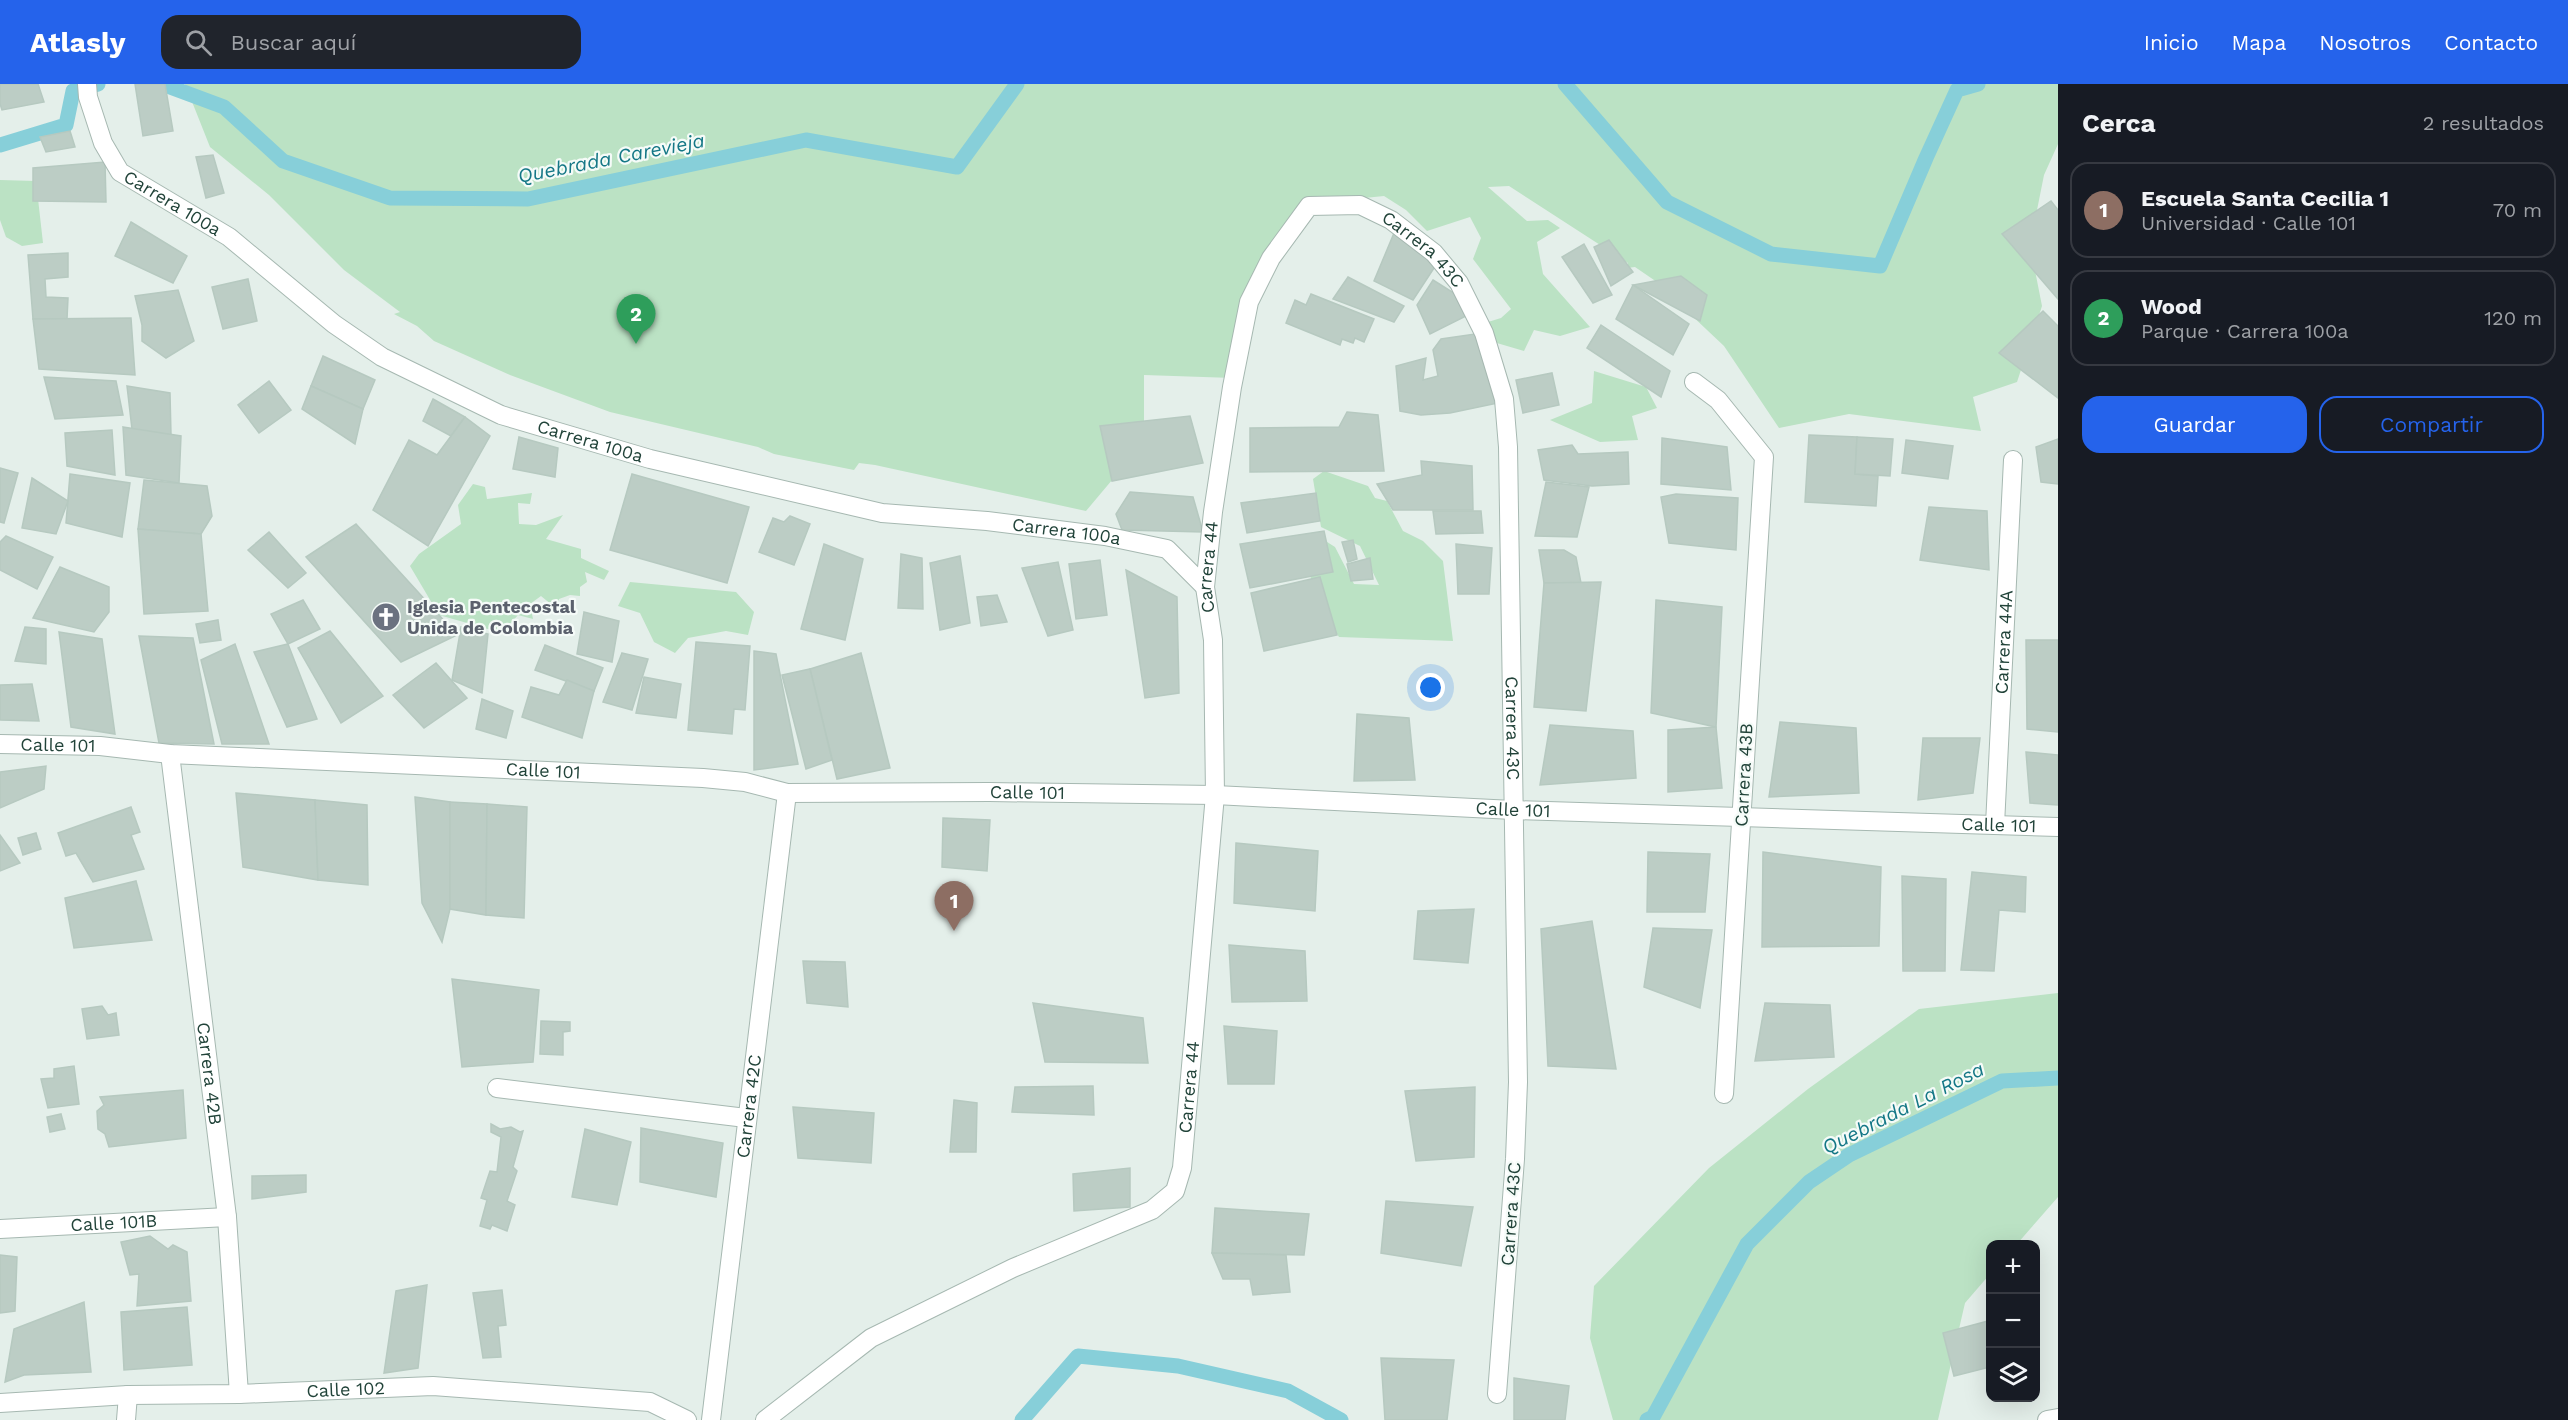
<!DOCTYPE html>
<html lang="es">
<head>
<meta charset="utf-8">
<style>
  :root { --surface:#171b24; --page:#20242c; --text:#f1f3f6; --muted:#9ea1a6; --line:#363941; --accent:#2563eb }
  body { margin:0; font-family:"Work Sans",sans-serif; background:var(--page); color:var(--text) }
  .controls { position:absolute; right:18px; bottom:18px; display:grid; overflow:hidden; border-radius:12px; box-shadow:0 6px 24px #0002 }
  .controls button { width:54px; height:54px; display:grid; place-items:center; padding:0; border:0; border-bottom:2px solid var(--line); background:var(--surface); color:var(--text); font:30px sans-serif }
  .you { position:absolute; left:1431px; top:604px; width:21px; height:21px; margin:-15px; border:4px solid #fff; border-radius:50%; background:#1a73e8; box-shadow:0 0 0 9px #1a73e833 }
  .badge { display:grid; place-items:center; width:39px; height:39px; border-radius:50%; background:var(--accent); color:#fff; font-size:20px; font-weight:700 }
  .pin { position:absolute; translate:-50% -50px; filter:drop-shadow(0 2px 3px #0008) }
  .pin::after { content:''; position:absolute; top:32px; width:21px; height:18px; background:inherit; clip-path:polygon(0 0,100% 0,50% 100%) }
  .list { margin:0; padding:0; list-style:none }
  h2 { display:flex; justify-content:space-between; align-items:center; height:78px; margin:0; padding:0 24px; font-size:26px }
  h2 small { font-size:20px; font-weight:400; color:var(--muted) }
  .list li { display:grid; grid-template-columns:39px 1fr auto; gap:18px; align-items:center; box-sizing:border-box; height:96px; margin:0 12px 12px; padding:0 12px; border:2px solid var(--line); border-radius:18px }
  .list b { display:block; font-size:22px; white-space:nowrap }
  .list p { margin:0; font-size:20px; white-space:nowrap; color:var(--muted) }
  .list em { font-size:20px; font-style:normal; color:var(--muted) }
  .actions { display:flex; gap:12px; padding:18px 24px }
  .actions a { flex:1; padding:14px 0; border:2px solid var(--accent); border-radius:18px; text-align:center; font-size:21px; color:var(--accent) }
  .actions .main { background:var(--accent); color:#fff }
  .icon { flex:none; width:33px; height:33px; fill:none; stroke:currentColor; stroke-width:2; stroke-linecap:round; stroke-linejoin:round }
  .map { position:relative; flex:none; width:2058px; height:1336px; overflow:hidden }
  header { display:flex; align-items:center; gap:36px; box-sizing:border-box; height:84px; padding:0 30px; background:var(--accent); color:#fff }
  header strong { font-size:28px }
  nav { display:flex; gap:33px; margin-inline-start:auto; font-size:21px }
  .search { width:420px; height:54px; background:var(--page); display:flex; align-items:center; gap:15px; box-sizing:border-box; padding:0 21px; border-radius:18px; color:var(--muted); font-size:22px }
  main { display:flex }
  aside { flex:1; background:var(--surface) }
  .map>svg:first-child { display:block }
  .green { fill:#bbe2c4 }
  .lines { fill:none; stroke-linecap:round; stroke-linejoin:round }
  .stream { stroke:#87cfd9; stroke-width:15 }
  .building { fill:#bccdc5; stroke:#b6c9c0; stroke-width:1.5 }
  .minor-casing { stroke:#a6b8b1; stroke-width:20 }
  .minor { stroke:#fff; stroke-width:18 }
  .labels { text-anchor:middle; stroke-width:4.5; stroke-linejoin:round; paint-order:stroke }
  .street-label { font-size:18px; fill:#214339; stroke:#f5fbf8 }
  .worship-label { font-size:18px; font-weight:bold; fill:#5b616d; stroke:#f5fbf8; text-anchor:start }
  .water-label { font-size:20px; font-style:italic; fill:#147786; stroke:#f5fbf8 }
</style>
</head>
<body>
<header>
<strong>Atlasly</strong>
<div class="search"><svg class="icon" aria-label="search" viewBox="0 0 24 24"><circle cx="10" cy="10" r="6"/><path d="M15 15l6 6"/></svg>Buscar aquí</div>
<nav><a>Inicio</a><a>Mapa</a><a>Nosotros</a><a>Contacto</a></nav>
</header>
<main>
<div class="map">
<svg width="2058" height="1336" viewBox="0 0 2058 1336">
  <rect width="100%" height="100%" fill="#e4efea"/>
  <!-- green -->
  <g class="green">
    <polygon points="185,0 2058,0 2058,60 2044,91 2030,161 2042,222 2017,298 1973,313 1981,347 1849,330 1779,344 1724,262 1654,196 1635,183 1627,184 1628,179 1509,102 1488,103 1527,137 1548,136 1560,144 1537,158 1543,190 1590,243 1560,252 1534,246 1524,267 1490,257 1488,238 1501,234 1511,225 1473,175 1481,154 1470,133 1427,147 1406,126 1384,112 1305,120 1244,208 1233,294 1144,291 1144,358 1086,427 875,381 859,379 854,386 774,370 758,363 610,328 510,291 434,257 417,242 394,230 400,228 344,186 269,111 210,63"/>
    <polygon points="0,96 36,97 43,159 22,162 6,153 0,136"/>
    <polygon points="1594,287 1646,303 1657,324 1632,332 1638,356 1600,358 1550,336 1592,319"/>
    <polygon points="1324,387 1368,402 1375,414 1387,417 1403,447 1423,457 1443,477 1453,557 1339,553 1313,511 1306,457 1316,451 1335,463 1354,500 1379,501 1360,462 1321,443 1313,395"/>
    <polygon points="473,400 485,403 487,415 532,409 530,420 518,419 519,440 536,441 563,431 546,455 581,465 581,474 609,487 604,496 585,488 587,498 580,503 580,512 570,511 559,515 558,526 541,512 530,520 533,535 518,531 502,549 439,531 410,482 419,470 461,440 458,421"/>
    <polygon points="630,498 736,508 754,528 748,551 726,547 688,554 675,569 654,558 640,529 618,522"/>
    <polygon points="2058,909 2058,1113 2017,1160 1990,1160 1990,1190 1965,1219 1938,1336 1613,1336 1590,1254 1594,1202 1709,1084 1808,1005 1919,925"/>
  </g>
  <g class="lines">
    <!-- stream -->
    <g class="stream">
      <polyline points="162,0 224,23 283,77 390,114 528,115 806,56 957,83 1017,0"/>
      <polyline points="1565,0 1667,118 1771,170 1880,182 1926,74 1957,6 1978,0"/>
      <polyline points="0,61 66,41 73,7 98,0"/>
      <polyline points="1022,1336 1078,1272 1178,1282 1288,1307 1341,1336"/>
      <polyline points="1647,1336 1653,1333 1747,1160 1809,1098 1849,1071 2002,997 2058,994"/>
    </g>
  </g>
  <!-- building -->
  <g class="building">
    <polygon points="0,0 38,0 44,18 2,26 0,20"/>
    <polygon points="135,0 165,0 173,47 143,52"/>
    <polygon points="70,47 75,63 46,68 40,53"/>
    <polygon points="213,71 224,109 206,114 196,73"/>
    <polygon points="105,78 106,118 33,117 33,84"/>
    <polygon points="2051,117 2058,126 2058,215 2002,150"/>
    <polygon points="131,138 187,172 173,199 115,172"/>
    <polygon points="1394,149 1438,178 1413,216 1374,197"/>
    <polygon points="1609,156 1633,188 1611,202 1594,163"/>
    <polygon points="1584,160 1612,211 1593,219 1562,173"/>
    <polygon points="68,169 68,193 45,195 46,213 68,214 67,235 33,235 28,171"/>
    <polygon points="1681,192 1707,211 1700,237 1633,201"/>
    <polygon points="1348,193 1404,222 1394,238 1333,215"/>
    <polygon points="248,195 257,237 223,245 212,203"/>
    <polygon points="1433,196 1457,211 1470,230 1430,250 1417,221"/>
    <polygon points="1633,201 1689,240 1673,271 1616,235"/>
    <polygon points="178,206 194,257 166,274 142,257 142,241 135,212"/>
    <polygon points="1311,210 1374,235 1364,258 1355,254 1353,259 1342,255 1340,261 1286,239 1295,216 1306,221"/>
    <polygon points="2043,227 2058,242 2058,314 1999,269"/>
    <polygon points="131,234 135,291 39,285 33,235"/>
    <polygon points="1601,241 1670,287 1661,313 1587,264"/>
    <polygon points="1475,250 1487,275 1498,319 1450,329 1421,331 1400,327 1396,282 1426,274 1423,296 1438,292 1433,266 1441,255"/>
    <polygon points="323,272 375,296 363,325 311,302"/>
    <polygon points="1552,289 1559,321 1523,329 1516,296"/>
    <polygon points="44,293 116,297 123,331 55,335"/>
    <polygon points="269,297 291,326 259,349 238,321"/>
    <polygon points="127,302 170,309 171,351 132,345"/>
    <polygon points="311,302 363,325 355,360 302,325"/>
    <polygon points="433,315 465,333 451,352 423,337"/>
    <polygon points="1347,328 1378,331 1384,387 1250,388 1250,344 1339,343"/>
    <polygon points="1190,332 1203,379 1112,397 1100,342"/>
    <polygon points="465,333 490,352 428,462 373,426 409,356 437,371"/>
    <polygon points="123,343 181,352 179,399 126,391"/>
    <polygon points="112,346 115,391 67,382 65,349"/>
    <polygon points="1809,351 1857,353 1855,390 1878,392 1876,422 1805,418"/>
    <polygon points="519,353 558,364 555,393 513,385"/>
    <polygon points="1857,353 1893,355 1890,392 1855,390"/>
    <polygon points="1662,354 1727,363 1731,406 1661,400"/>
    <polygon points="2058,355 2058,400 2041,398 2036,363"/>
    <polygon points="1906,356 1953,362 1948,395 1902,389"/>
    <polygon points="1572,361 1578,370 1628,368 1629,400 1592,402 1544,396 1538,366"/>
    <polygon points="1421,377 1472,382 1473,426 1393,426 1377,400 1422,391"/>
    <polygon points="0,384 18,389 4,439 0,438"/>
    <polygon points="70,390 130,399 122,453 66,439"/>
    <polygon points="632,390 749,423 727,499 610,466"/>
    <polygon points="32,394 68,417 56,450 22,444"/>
    <polygon points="144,396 207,402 212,432 201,450 138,445"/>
    <polygon points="1546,398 1589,403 1577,453 1535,452"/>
    <polygon points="1130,408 1193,413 1203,448 1122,446 1116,430"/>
    <polygon points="1316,409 1320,437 1247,449 1241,419"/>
    <polygon points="1676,410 1738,414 1736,466 1669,459 1661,413"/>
    <polygon points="1929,423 1987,427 1989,486 1920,476"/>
    <polygon points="1433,427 1481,427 1483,449 1436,450"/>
    <polygon points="790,432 810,440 794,481 759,468 773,434 784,438"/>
    <polygon points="356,440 439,531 457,551 401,578 306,473"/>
    <polygon points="138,445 201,450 208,527 144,530"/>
    <polygon points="1324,447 1333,488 1250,504 1240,460"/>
    <polygon points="269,448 306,489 288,504 248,466"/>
    <polygon points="6,452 53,473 37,505 0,486 0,458"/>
    <polygon points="1353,456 1357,475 1348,478 1342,458"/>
    <polygon points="824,460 863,475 845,556 801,545"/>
    <polygon points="1456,460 1492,464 1489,510 1458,510"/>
    <polygon points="1539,466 1564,466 1576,473 1581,499 1544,499"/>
    <polygon points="901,470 922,474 923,525 898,524"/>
    <polygon points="960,472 970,539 940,546 930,479"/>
    <polygon points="1370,474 1373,495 1351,497 1347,480"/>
    <polygon points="1100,476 1107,531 1076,535 1069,480"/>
    <polygon points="1058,478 1073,546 1048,552 1022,484"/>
    <polygon points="60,483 109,503 109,528 94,548 33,534"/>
    <polygon points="1126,486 1177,513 1179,609 1145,614"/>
    <polygon points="1320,493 1337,551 1264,567 1251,509"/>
    <polygon points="1601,498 1586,627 1534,623 1544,499"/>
    <polygon points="997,511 1007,538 981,542 977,513"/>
    <polygon points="303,516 320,545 288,560 271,530"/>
    <polygon points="1656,516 1722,523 1716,643 1651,629"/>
    <polygon points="584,528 619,537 612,578 577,570"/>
    <polygon points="218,536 221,556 200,559 196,540"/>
    <polygon points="25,543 46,545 46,580 15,577"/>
    <polygon points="461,543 488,550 482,609 452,596"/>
    <polygon points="330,547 383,612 341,639 298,564"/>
    <polygon points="59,548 102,555 115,650 71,643"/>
    <polygon points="139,552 193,554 214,660 159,659"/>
    <polygon points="2026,556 2058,556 2058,648 2027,645"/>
    <polygon points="696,558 750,562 745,626 734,625 732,650 688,646"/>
    <polygon points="235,560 269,660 222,660 201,576"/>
    <polygon points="288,560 317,635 287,643 254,568"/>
    <polygon points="545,561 603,584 594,607 535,586"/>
    <polygon points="754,567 776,570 798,680 754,686"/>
    <polygon points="622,569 648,575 632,626 603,618"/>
    <polygon points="861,569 890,684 837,695 810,585"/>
    <polygon points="436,579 467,614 424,644 393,611"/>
    <polygon points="810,585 832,676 806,685 782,591"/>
    <polygon points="644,593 681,600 676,634 636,629"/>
    <polygon points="567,596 594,607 582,654 522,633 531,603 559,611"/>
    <polygon points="32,600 39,637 0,636 0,601"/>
    <polygon points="482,615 513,627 506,654 476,645"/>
    <polygon points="1357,630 1409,634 1415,696 1354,697"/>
    <polygon points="1780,638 1856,644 1859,709 1769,713"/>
    <polygon points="1550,641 1633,647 1636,694 1540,701"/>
    <polygon points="1716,643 1722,704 1668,708 1668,646"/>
    <polygon points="1923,654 1980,654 1973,709 1918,716"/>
    <polygon points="2026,668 2058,671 2058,721 2030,719"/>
    <polygon points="46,682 44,705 0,724 0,688"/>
    <polygon points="236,709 315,716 318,796 243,783"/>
    <polygon points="415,713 450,718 450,825 442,858 422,819"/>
    <polygon points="315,716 367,721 368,801 318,796"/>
    <polygon points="450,718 487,720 486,831 450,825"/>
    <polygon points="487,720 527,723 524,834 486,831"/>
    <polygon points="131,723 140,748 131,751 144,785 93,798 76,769 66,772 58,749"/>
    <polygon points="943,734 990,736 987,787 942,783"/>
    <polygon points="36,749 41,765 23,771 18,754"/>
    <polygon points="0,751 20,779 0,787"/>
    <polygon points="1236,759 1318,767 1315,827 1234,819"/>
    <polygon points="1648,768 1710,770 1705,828 1647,828"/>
    <polygon points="1763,768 1881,783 1879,862 1762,863"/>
    <polygon points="1972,788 2026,793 2025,828 1999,826 1994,887 1961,886"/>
    <polygon points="1902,792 1946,795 1945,887 1903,887"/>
    <polygon points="136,797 152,856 74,864 65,814"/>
    <polygon points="1474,825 1468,879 1414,875 1418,827"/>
    <polygon points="1592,837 1616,985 1548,982 1541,845"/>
    <polygon points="1653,844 1712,846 1700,924 1644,903"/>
    <polygon points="1229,861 1305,867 1307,917 1232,918"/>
    <polygon points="803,877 845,878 848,923 807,919"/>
    <polygon points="452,895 539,906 533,978 462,983"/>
    <polygon points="1033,919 1143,934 1148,979 1045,978"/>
    <polygon points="1765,919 1830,921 1834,973 1755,977"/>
    <polygon points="102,922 108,931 116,929 119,951 87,955 82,925"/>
    <polygon points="541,937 570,938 570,947 563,948 563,971 540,970"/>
    <polygon points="1224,942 1277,947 1274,1000 1228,1000"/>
    <polygon points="74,982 79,1020 48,1024 41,995 54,994 54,985"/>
    <polygon points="1093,1002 1094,1031 1012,1028 1015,1003"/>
    <polygon points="1475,1003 1474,1073 1416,1077 1405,1007"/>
    <polygon points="183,1006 186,1054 109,1063 105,1050 98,1045 97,1027 104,1021 100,1013"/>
    <polygon points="954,1016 977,1019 976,1068 950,1068"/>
    <polygon points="793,1023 874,1029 871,1079 798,1074"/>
    <polygon points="61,1030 65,1045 50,1048 47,1033"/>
    <polygon points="491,1040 500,1045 511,1043 520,1048 523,1047 513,1083 517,1087 507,1117 515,1121 507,1147 492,1141 490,1145 480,1142 487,1116 481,1114 490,1087 497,1088 501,1053 491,1048"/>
    <polygon points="641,1044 723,1059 716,1113 640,1098"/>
    <polygon points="585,1045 631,1058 617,1121 572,1113"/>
    <polygon points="1130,1084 1130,1123 1074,1127 1073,1090"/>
    <polygon points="306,1091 306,1108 252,1115 252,1092"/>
    <polygon points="1386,1117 1473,1123 1461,1182 1381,1169"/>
    <polygon points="1215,1124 1309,1130 1304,1171 1212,1169"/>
    <polygon points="150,1152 168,1165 173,1161 187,1168 191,1217 137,1222 139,1190 130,1191 121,1158"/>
    <polygon points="1212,1169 1286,1171 1290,1208 1253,1211 1250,1195 1223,1195"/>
    <polygon points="0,1171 17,1173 15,1227 0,1229"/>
    <polygon points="427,1201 418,1284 384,1289 396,1207"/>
    <polygon points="502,1206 506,1241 498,1242 501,1273 483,1274 473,1209"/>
    <polygon points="84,1218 91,1288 24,1291 5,1298 14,1245"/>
    <polygon points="187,1223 192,1281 124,1286 121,1228"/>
    <polygon points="1988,1237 1990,1249 1990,1283 1954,1292 1943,1249"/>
    <polygon points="1381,1274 1454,1276 1447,1336 1385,1336"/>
    <polygon points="1514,1294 1569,1302 1565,1336 1514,1336"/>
  </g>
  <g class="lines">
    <!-- minor casing -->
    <g class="minor-casing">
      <g id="minor">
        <path id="s1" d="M87 0 88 13 103 59 120 88 229 153 334 240 382 273 501 331 650 375 882 429 987 437 1105 452 1167 465 1205 503"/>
        <polyline points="1694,298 1718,316 1764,373 1724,1010"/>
        <path id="s2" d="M0 660 100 662 170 670 703 694 745 698 787 709 989 708 1215 711 1513 726 2058 743"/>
        <path id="s3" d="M170 670 227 1133 239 1310"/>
        <path id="s4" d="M1995 741 2013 376"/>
        <polyline points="497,1004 746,1034"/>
        <path id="s5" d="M0 1145 227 1133"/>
        <path id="s6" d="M0 1319 128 1311 239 1310 433 1302 650 1318 687 1336"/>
        <polyline points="126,1336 128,1311"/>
        <path id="s7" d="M711 1336 787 709"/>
        <path id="s8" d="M765 1336 871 1254 1013 1184 1152 1126 1175 1107 1182 1084 1215 711 1213 556 1205 503 1213 428 1232 303 1249 218 1271 174 1309 122 1360 121 1391 136 1434 169 1459 199 1484 249 1504 315 1508 363 1518 998 1515 1075 1497 1310"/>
        <polyline points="2047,1336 2058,1334"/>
      </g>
    </g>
    <!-- minor -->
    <use href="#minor" class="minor"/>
  </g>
  <!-- icons -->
  <defs>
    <g id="church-disc" transform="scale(1.5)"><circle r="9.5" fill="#6b7280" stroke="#f5fbf8"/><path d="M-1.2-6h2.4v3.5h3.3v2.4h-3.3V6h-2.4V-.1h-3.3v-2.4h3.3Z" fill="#fff"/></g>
  </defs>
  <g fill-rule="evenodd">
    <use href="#church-disc" x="386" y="533"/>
  </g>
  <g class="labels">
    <!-- street labels -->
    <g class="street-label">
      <text dy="6" stroke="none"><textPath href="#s1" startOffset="156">Carrera 100a</textPath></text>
      <text dy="6" stroke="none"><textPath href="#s8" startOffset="1611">Carrera 43C</textPath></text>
      <text dy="6" stroke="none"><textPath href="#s1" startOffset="642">Carrera 100a</textPath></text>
      <text dy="6" stroke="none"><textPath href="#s1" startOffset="1128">Carrera 100a</textPath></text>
      <text dy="6" stroke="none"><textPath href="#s8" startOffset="1100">Carrera 44</textPath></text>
      <text dy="6" stroke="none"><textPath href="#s4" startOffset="183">Carrera 44A</textPath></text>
      <text dy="6" stroke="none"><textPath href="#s8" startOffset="2115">Carrera 43C</textPath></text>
      <text dy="6" stroke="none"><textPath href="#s2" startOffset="58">Calle 101</textPath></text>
      <text dy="6" stroke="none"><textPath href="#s2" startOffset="544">Calle 101</textPath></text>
      <text transform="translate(1744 691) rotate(-87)" y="6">Carrera 43B</text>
      <text dy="6" stroke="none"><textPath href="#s2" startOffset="1030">Calle 101</textPath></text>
      <text dy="6" stroke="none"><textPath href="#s2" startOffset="1516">Calle 101</textPath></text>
      <text dy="6" stroke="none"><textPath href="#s2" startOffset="2002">Calle 101</textPath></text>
      <text dy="6" stroke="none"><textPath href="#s3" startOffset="322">Carrera 42B</textPath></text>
      <text dy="6" stroke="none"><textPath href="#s8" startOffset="578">Carrera 44</textPath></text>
      <text dy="6" stroke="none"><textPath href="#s7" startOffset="316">Carrera 42C</textPath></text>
      <text transform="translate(1511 1130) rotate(-86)" y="6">Carrera 43C</text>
      <text dy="6" stroke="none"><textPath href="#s5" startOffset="114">Calle 101B</textPath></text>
      <text dy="6" stroke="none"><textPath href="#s6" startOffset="346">Calle 102</textPath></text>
    </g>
    <!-- worship labels -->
    <g class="worship-label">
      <text x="407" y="529">Iglesia Pentecostal<tspan x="407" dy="21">Unida de Colombia</tspan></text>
    </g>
    <!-- water labels -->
    <g class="water-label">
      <text transform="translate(611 74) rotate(-11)" y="7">Quebrada Carevieja</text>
      <text transform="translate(1903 1024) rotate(-27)" y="7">Quebrada La Rosa</text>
    </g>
  </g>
</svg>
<div class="controls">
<button>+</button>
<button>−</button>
<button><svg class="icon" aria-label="layers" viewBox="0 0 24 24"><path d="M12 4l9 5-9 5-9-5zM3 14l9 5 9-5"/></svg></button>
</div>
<div class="you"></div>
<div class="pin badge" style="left:954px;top:847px;background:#8d6e63">1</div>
<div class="pin badge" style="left:636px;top:260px;background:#2e9e5b">2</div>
</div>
<aside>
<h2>Cerca<small>2 resultados</small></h2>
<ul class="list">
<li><span class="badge" style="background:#8d6e63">1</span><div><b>Escuela Santa Cecilia 1</b><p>Universidad · Calle 101</p></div><em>70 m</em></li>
<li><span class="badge" style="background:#2e9e5b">2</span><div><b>Wood</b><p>Parque · Carrera 100a</p></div><em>120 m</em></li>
</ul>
<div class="actions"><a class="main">Guardar</a><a>Compartir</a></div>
</aside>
</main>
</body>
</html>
